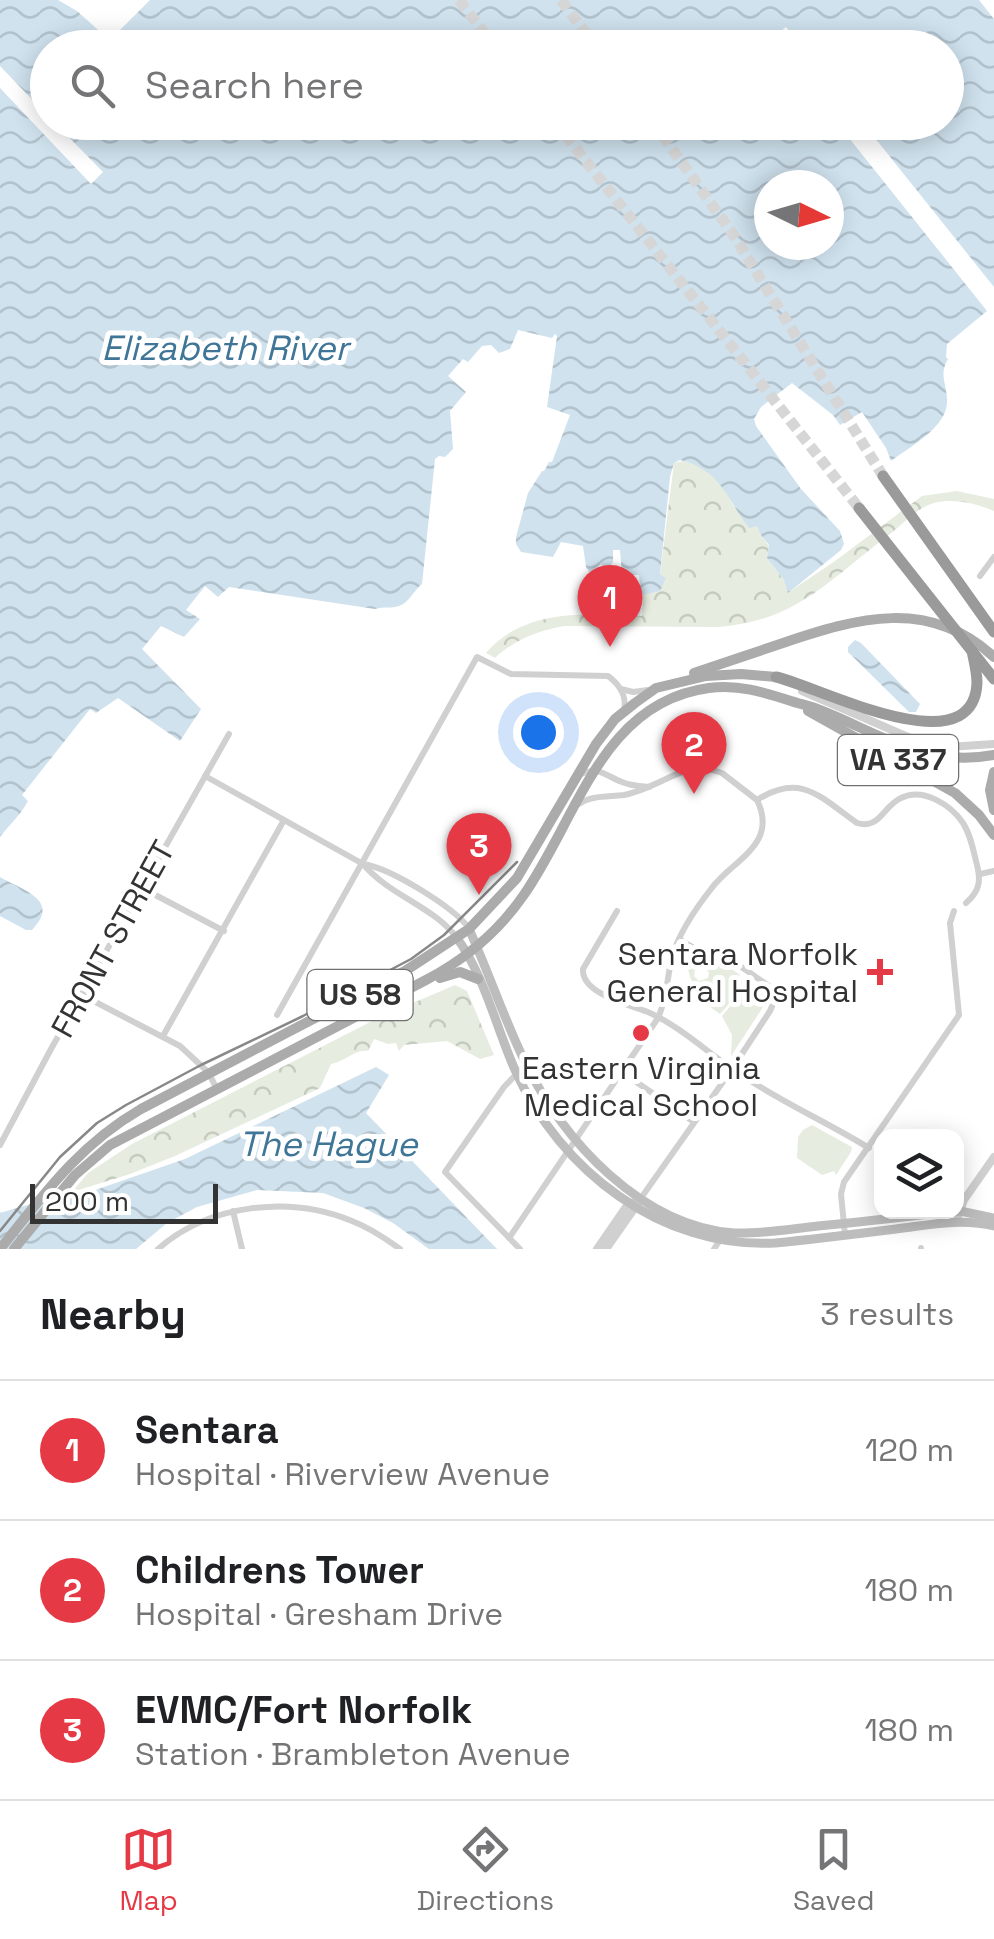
<!DOCTYPE html>
<html lang="en">
<head>
<meta charset="utf-8">
<style>
  :root { --surface:#fff; --page:#f6f6f6; --text:#202124; --muted:#757577; --line:#e0e0e0; --accent:#e63946 }
  body { margin:0; font-family:"Space Grotesk",sans-serif; background:var(--page); color:var(--text) }
  .controls { position:absolute; right:30px; bottom:30px; display:grid; overflow:hidden; border-radius:20px; box-shadow:0 5px 25px #0003 }
  .controls button { width:90px; height:90px; display:grid; place-items:center; padding:0; border:0; border-bottom:2px solid var(--line); background:var(--surface); color:var(--text); font:50px sans-serif }
  .compass { position:absolute; left:754px; top:170px; width:90px; height:90px; border-radius:50%; background:var(--surface); box-shadow:0 5px 25px #0003; rotate:95deg }
  .scale { position:absolute; left:30px; bottom:25px; width:188px; box-sizing:border-box; padding-left:10px; border:5px solid #333; border-top:0; font-size:28px; line-height:35px; white-space:nowrap; color:#333; -webkit-text-stroke:8px #fff; paint-order:stroke }
  .you { position:absolute; left:538px; top:732px; width:35px; height:35px; margin:-25px; border:8px solid #fff; border-radius:50%; background:#1a73e8; box-shadow:0 0 0 15px #1a73e833 }
  .badge { display:grid; place-items:center; width:65px; height:65px; border-radius:50%; background:var(--accent); color:#fff; font-size:32px; font-weight:700 }
  .pin { position:absolute; translate:-50% -82px; filter:drop-shadow(0 2px 5px #0008) }
  .pin::after { content:''; position:absolute; top:52px; width:35px; height:30px; background:inherit; clip-path:polygon(0 0,100% 0,50% 100%) }
  .list { margin:0; padding:0; list-style:none }
  h2 { display:flex; justify-content:space-between; align-items:center; height:130px; margin:0; padding:0 40px; font-size:42px }
  h2 small { font-size:32px; font-weight:400; color:var(--muted) }
  .list li { display:grid; grid-template-columns:65px 1fr auto; gap:30px; align-items:center; box-sizing:border-box; height:140px; padding:0 40px; border-top:2px solid var(--line) }
  .list b { display:block; font-size:38px; white-space:nowrap }
  .list p { margin:0; font-size:32px; white-space:nowrap; color:var(--muted) }
  .list em { font-size:32px; font-style:normal; color:var(--muted) }
  .icon { flex:none; width:55px; height:55px; fill:none; stroke:currentColor; stroke-width:2; stroke-linecap:round; stroke-linejoin:round }
  .map { position:relative; flex:none; width:994px; height:1249px; overflow:hidden }
  .search { position:absolute; background:var(--surface); box-shadow:0 5px 25px #0003; left:30px; right:30px; top:30px; height:110px; display:flex; align-items:center; gap:25px; box-sizing:border-box; padding:0 35px; border-radius:55px; color:var(--muted); font-size:38px }
  .sheet { height:550px; background:var(--surface) }
  nav { display:flex; justify-content:space-around; align-items:center; box-sizing:border-box; height:140px; border-top:2px solid var(--line); background:var(--surface); font-size:28px; color:var(--muted) }
  nav a { display:grid; justify-items:center; gap:5px }
  nav .on { color:var(--accent) }
  .map>svg:first-child { display:block }
  .grass { fill:#e6ecdf }
  .forest { fill:url(#forest-crowns) }
  .water { fill:url(#water-waves); fill-rule:evenodd }
  .pier { fill:#fff }
  .lines { fill:none; stroke-linecap:round; stroke-linejoin:round }
  .motorway-tunnel { stroke:#d6d6d6; stroke-width:11; stroke-dasharray:11 5.5; stroke-linecap:butt }
  .minor { stroke:#d0d0d0; stroke-width:6 }
  .tertiary { stroke:#d0d0d0; stroke-width:8 }
  .secondary { stroke:#bdbdbd; stroke-width:9 }
  .primary { stroke:#ababab; stroke-width:10 }
  .motorway { stroke:#9a9a9a; stroke-width:11 }
  .tram { stroke:#888; stroke-width:2.5 }
  .poi-dot { fill:#e63946; stroke:#fff; stroke-width:4 }
  .labels { text-anchor:middle; stroke-width:10; stroke-linejoin:round; paint-order:stroke }
  .shield { fill:#fff; stroke:#707070; stroke-width:2.5 }
  .shield-label { font-size:30px; font-weight:bold; fill:#333 }
  .street-label { font-size:32px; fill:#333; stroke:#fff }
  .poi-label { font-size:32px; fill:#333; stroke:#fff; text-anchor:end }
  .water-label { font-size:35px; font-style:italic; fill:#3f7597; stroke:#fff }
</style>
</head>
<body>
<div class="map">
<svg width="994" height="1249" viewBox="0 0 994 1249">
  <defs>
    <pattern id="forest-crowns" width="20" height="18" patternUnits="userSpaceOnUse" patternTransform="scale(2.5)"><rect width="20" height="18" fill="#e6ecdf"/><path d="M2 6a3 3 0 1 1 6 0M12 15a3 3 0 1 1 6 0" fill="none" stroke="#c6cbc0"/></pattern>
    <pattern id="water-waves" width="16" height="10" patternUnits="userSpaceOnUse" patternTransform="scale(2.5)"><rect width="16" height="10" fill="#cfe2ee"/><path d="M0 5q4-4 8 0t8 0" fill="none" stroke="#b2c2cd"/></pattern>
  </defs>
  <rect width="100%" height="100%" fill="#fff"/>
  <!-- grass -->
  <g class="grass">
    <path d="M690 952 707 963 704 967 699 966 695 969 694 976 699 981 708 978 709 973 706 968 709 964 729 967 740 975 739 978 747 983 720 1014C700 1001 690 984 686 960Z"/>
    <path d="M751 986 756 990 759 987C764 991 768 994 767 1001L731 1056 732 1035 722 1016 747 987Z"/>
    <polygon points="812,1125 852,1147 851,1152 836,1175 834,1171 822,1175 797,1158 798,1137 803,1130"/>
  </g>
  <!-- forest -->
  <g class="forest">
    <path d="M684 461 704 468 723 487 734 507 757 526 760 534 769 546 767 558 784 580 789 592 835 561 922 496 957 491 994 499V511C975 503 954 498 934 503 918 507 903 524 890 534 830 579 796 622 717 627L564 626C537 631 514 640 495 658L486 653C526 607 586 614 642 616L643 594 666 578 660 574 674 463Z"/>
    <path d="M455 985 467 991 494 1055 480 1059 447 1041 404 1045 399 1051 396 1043 388 1044 374 1039 368 1051C354 1049 345 1062 331 1064L320 1088 175 1156 130 1174 72 1192 88 1173 132 1144 378 1018Z"/>
  </g>
  <!-- water -->
  <g class="water">
    <path d="M0 0H58L77 11 106 37 120 30 150 0H979L994 19V287L863 123 946 122V48L803 47 786 27 771 39 777 48H48V122L837 123 987 311 947 344 946 357 948 359C939 374 946 382 947 398 950 426 911 446 891 461L886 448 862 412 840 425 833 415 792 383 761 407 754 419 756 426 801 489 840 531 844 544 841 550 788 593 784 580 767 558 769 545 760 534 757 526 749 528C726 498 721 470 680 460L674 463 670 477 660 574 666 578 660 591 641 595 639 575H622L620 550H613V562L610 566 600 565 590 573 586 567 583 546 561 542 553 557 521 552 516 544V537L528 493 542 471H544L549 462H552L570 415 547 407 557 336 555 334 552 338 518 330 510 349 499 353 491 345 482 346 468 362 463 359 448 376 466 392 450 411 453 449 445 457 439 456 435 459 422 584C413 591 409 603 399 606 391 609 383 606 375 609L229 587 218 597 205 586 186 610 200 619 184 637 161 626 142 649 201 709 180 741 118 698 96 713 90 709 22 795 28 801C20 816 10 824 0 837ZM769 185H829V245H769Z"/>
    <polygon points="855,640 861,643 920,704 916,712 909,712 848,652 848,647"/>
    <path d="M0 877C22 890 62 900 32 930H26L0 916Z"/>
    <polygon points="376,1067 389,1075 366,1113 497,1249 429,1249 393,1223 364,1208 323,1193 257,1190 197,1207 167,1223 136,1249 0,1249 0,1213 72,1192 75,1197 185,1159"/>
  </g>
  <!-- pier -->
  <polygon class="pier" points="0,66 47,115 48,122 55,123 103,172 91,184 0,88"/>
  <g class="lines">
    <!-- motorway-tunnel -->
    <g class="motorway-tunnel">
      <polyline points="459,0 496,48"/>
      <polyline points="561,0 597,48"/>
      <polyline points="555,122 859,508"/>
      <polyline points="653,122 732,233 883,476"/>
    </g>
    <!-- minor -->
    <g class="minor">
      <polyline points="980,576 994,557"/>
      <polyline points="621,689 633,692 648,690"/>
      <path d="M581 774C599 766 606 776 622 782 631 786 639 786 649 787"/>
      <path d="M205 776 363 864C390 868 452 906 469 928"/>
      <path d="M757 800C801 772 820 797 857 823 880 830 883 806 901 798 923 787 951 805 963 823 970 834 973 848 976 861 981 879 981 890 966 903"/>
      <path d="M577 805C591 795 607 797 624 795 651 790 673 772 700 766L722 773 757 800"/>
      <path d="M363 864C390 896 433 906 457 938"/>
      <polyline points="980,874 994,871"/>
      <polyline points="142,888 224,931"/>
      <path d="M617 911 583 969C581 994 631 1005 650 1013 683 1028 710 1055 740 1074 781 1102 827 1122 869 1148"/>
      <polyline points="82,995 180,1046 208,1072 217,1089"/>
      <path d="M277 1015 477 657 511 674 608 676C619 684 627 696 624 710"/>
      <polyline points="163,1036 284,820"/>
      <polyline points="622,1072 694,1122"/>
      <polyline points="0,1145 51,1049 229,734"/>
      <polyline points="641,1198 732,1069 770,1011 775,999 769,986 733,961 711,958 679,939"/>
      <polyline points="233,1211 242,1249"/>
      <polyline points="845,1235 841,1194 844,1182 959,1015 950,923 954,911"/>
      <path d="M509 1238 658 1018C667 998 667 978 672 957 679 933 696 908 711 889 732 860 779 845 757 800"/>
      <polyline points="921,1248 921,1249"/>
      <path d="M158 1249C209 1204 290 1195 352 1221 370 1228 385 1238 400 1249"/>
      <polyline points="520,1249 445,1172 504,1087 526,1064"/>
      <polyline points="714,1249 718,1243"/>
    </g>
    <!-- tertiary -->
    <g class="tertiary">
      <polyline points="802,691 915,740 948,747 994,744"/>
      <polyline points="956,1222 964,1200 994,1157"/>
      <polyline points="597,1249 628,1204 634,1202"/>
      <polyline points="606,1249 639,1202"/>
    </g>
    <!-- secondary -->
    <g class="secondary">
      <path d="M469 929C489 973 504 1019 525 1062 563 1141 642 1226 734 1233 762 1234 790 1229 818 1226 861 1222 904 1217 946 1212L960 1211 994 1218"/>
      <path d="M457 938C485 977 496 1027 515 1070 560 1170 661 1249 775 1243 816 1239 856 1234 896 1229 929 1225 961 1218 994 1226"/>
    </g>
    <!-- primary -->
    <g class="primary">
      <path d="M694 673C724 663 753 653 783 643 857 618 929 597 994 657"/>
      <polyline points="808,711 955,793 979,815 994,835"/>
      <polyline points="994,772 990,790 994,810"/>
      <polyline points="440,978 460,972 478,979"/>
      <path d="M0 1249C44 1194 79 1145 141 1109L405 971 469 929 517 878 596 744 615 719 635 703 656 688 706 676 741 674 776 677"/>
      <path d="M14 1249 75 1175 110 1145 426 980C464 960 498 932 523 896 577 820 601 702 709 688 738 684 763 692 791 701 800 704 811 706 820 710 881 734 925 768 994 755"/>
    </g>
    <!-- motorway -->
    <g class="motorway">
      <polyline points="883,476 994,632"/>
      <polyline points="859,508 994,679"/>
      <path d="M776 677C815 685 973 769 977 683 977 672 974 661 972 651"/>
    </g>
    <!-- tram -->
    <polyline class="tram" points="0,1231 60,1157 97,1123 126,1105 201,1065 303,1016 411,959 444,935 517,862"/>
  </g>
  <!-- markers -->
  <g class="poi-dot">
    <path d="M875 957h10v10h10v10h-10v10h-10v-10h-10v-10h10z"/>
    <circle cx="641" cy="1033" r="10"/>
  </g>
  <g class="labels">
    <!-- shield labels -->
    <g class="shield">
      <rect x="838" y="735" width="120" height="50" rx="8"/>
      <rect x="307.5" y="970" width="105" height="50" rx="8"/>
    </g>
    <g class="shield-label">
      <text x="898" y="770">VA 337</text>
      <text x="360" y="1005">US 58</text>
    </g>
    <!-- street labels -->
    <g class="street-label">
      <text transform="translate(113 939) rotate(-61)" y="11">FRONT STREET</text>
    </g>
    <!-- poi labels -->
    <g class="poi-label">
      <text x="858" y="965">Sentara Norfolk<tspan x="858" dy="37">General Hospital</tspan></text>
      <text x="641" y="1079" text-anchor="middle">Eastern Virginia<tspan x="641" dy="37">Medical School</tspan></text>
    </g>
    <!-- water labels -->
    <g class="water-label">
      <text x="225" y="360">Elizabeth River</text>
      <text x="328" y="1156">The Hague</text>
    </g>
  </g>
</svg>
<div class="controls">
<button><svg class="icon" aria-label="layers" viewBox="0 0 24 24"><path d="M12 4l9 5-9 5-9-5zM3 14l9 5 9-5"/></svg></button>
</div>
<svg class="compass" viewBox="-18 -18 36 36"><path d="M0-13l5 13h-10z" fill="#e53935"/><path d="M0 13l5-13h-10z" fill="#757577"/></svg>
<div class="scale">200 m</div>
<div class="you"></div>
<div class="pin badge" style="left:610px;top:647px">1</div>
<div class="pin badge" style="left:694px;top:794px">2</div>
<div class="pin badge" style="left:479px;top:895px">3</div>
<div class="search"><svg class="icon" aria-label="search" viewBox="0 0 24 24"><circle cx="10" cy="10" r="6"/><path d="M15 15l6 6"/></svg>Search here</div>
</div>
<section class="sheet">
<h2>Nearby<small>3 results</small></h2>
<ul class="list">
<li><span class="badge">1</span><div><b>Sentara</b><p>Hospital · Riverview Avenue</p></div><em>120 m</em></li>
<li><span class="badge">2</span><div><b>Childrens Tower</b><p>Hospital · Gresham Drive</p></div><em>180 m</em></li>
<li><span class="badge">3</span><div><b>EVMC/Fort Norfolk</b><p>Station · Brambleton Avenue</p></div><em>180 m</em></li>
</ul>
</section>
<nav>
<a class="on"><svg class="icon" aria-label="map" viewBox="0 0 24 24"><path d="M3 6l6-2 6 2 6-2v14l-6 2-6-2-6 2zM9 4v14M15 6v14"/></svg>Map</a>
<a><svg class="icon" aria-label="directions" viewBox="0 0 24 24"><path d="M12 3l9 9-9 9-9-9zM9 14v-3h6M13 9l2 2-2 2"/></svg>Directions</a>
<a><svg class="icon" aria-label="saved" viewBox="0 0 24 24"><path d="M7 4h10v16l-5-4-5 4z"/></svg>Saved</a>
</nav>
</body>
</html>
